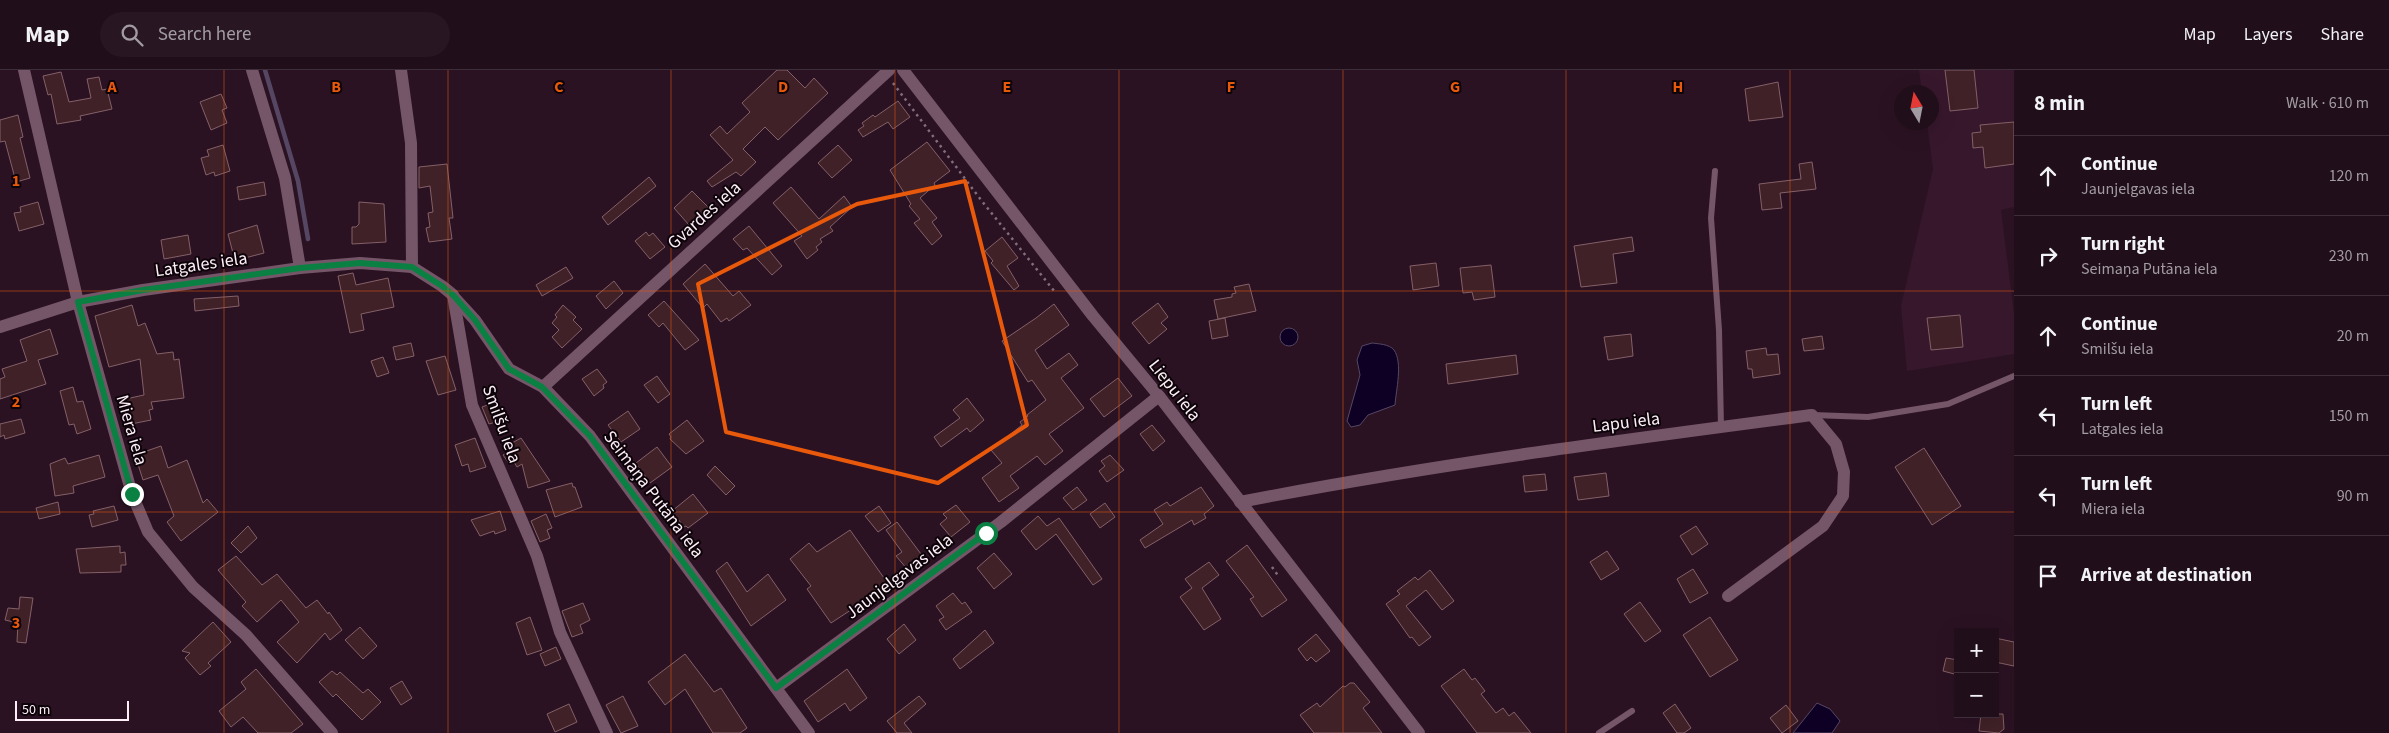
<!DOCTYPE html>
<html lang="en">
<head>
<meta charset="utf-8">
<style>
  :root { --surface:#200e1a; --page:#281723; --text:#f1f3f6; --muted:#a29ca2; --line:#3d2e39 }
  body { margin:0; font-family:"Source Sans 3",sans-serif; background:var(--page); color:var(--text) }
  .controls { position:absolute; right:15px; bottom:15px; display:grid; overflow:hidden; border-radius:0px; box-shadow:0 5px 20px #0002 }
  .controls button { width:45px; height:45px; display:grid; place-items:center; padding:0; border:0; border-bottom:1px solid var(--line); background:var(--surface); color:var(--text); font:25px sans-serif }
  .compass { position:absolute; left:1894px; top:15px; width:45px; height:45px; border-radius:50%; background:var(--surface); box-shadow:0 5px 20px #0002; rotate:350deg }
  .scale { position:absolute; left:15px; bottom:12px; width:114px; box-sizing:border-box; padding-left:5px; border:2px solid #fdeef7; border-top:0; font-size:14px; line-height:18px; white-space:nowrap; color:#fdeef7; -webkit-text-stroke:4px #0d0409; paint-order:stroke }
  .stop { position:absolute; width:15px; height:15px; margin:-11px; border:4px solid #0b8043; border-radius:50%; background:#fff }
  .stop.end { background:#0b8043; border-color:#fff; box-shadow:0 1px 5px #0008 }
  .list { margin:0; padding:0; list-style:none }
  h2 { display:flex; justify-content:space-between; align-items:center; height:65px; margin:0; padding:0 20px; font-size:21px }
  h2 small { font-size:16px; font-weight:400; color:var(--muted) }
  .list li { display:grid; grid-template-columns:32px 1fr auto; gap:15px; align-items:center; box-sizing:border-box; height:80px; padding:0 20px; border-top:1px solid var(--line) }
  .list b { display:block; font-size:19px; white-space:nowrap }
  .list p { margin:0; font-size:16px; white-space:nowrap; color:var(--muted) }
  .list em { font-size:16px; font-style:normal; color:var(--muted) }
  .icon { flex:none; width:28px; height:28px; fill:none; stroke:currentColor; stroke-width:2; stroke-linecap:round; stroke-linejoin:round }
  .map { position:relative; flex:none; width:2014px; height:663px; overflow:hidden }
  header { display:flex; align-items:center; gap:30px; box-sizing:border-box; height:70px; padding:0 25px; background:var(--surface); border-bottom:1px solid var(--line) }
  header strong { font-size:24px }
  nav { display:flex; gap:28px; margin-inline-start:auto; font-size:18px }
  .search { width:350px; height:45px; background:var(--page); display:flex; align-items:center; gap:12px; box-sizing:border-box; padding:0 18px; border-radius:28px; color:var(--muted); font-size:19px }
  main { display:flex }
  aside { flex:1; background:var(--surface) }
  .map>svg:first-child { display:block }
  .built { fill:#37172c }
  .water { fill:#0d0024; stroke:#554763 }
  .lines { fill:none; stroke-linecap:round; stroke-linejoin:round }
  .stream { stroke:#554763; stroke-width:4.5 }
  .building { fill:#402128; stroke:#846067 }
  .path { stroke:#826d7b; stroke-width:2.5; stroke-dasharray:2.5 4; stroke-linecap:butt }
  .service { stroke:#755669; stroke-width:6 }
  .minor { stroke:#755669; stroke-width:12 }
  .route { stroke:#0b8043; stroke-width:6 }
  .marked { fill:none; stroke:#e8590c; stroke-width:4; stroke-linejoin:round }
  .grid { fill:none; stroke:#e8590c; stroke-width:1; stroke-opacity:0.55 }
  .labels { text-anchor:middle; stroke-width:4; stroke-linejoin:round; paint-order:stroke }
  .street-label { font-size:18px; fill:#fdeef7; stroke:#0d0409 }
  .grid-label { font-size:16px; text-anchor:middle; font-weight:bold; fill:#e8590c; stroke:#0d0409; stroke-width:4; stroke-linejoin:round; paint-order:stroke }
</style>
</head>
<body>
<header>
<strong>Map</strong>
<div class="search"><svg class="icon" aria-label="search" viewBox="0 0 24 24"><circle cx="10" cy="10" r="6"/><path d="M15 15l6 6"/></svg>Search here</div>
<nav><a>Map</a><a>Layers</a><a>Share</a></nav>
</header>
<main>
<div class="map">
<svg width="2014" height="663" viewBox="0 0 2014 663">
  <rect width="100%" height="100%" fill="#2b1223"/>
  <!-- built -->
  <polygon class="built" points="1919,0 2014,0 2014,137 2001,140 2014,244 2014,284 1907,301 1901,236 1933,99 1927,53 1932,52 1932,22 1922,22"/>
  <!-- water -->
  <g class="water">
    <circle cx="1289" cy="267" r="9"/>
    <path d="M1372 273C1379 274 1389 274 1394 280 1403 293 1396 320 1395 335L1368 345 1360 355 1351 357 1347 351 1360 305 1357 290 1362 276Z"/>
    <polygon points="1817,633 1830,639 1840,651 1832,663 1793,663"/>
  </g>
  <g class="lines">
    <!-- stream -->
    <polyline class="stream" points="265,0 298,111 308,169"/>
  </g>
  <!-- building -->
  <g class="building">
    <polygon points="777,0 787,0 805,18 814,8 828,23 778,70 765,57 743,79 756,92 741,106 736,102 712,117 707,111 733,90 710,65 720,56 727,64 750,42 742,33"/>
    <polygon points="1945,0 1974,0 1978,38 1950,41"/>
    <polygon points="61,2 69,32 91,28 87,9 99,7 102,20 107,19 112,39 80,46 81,50 57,54 51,24 48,25 43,6"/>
    <polygon points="1778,12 1783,47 1749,51 1745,19"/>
    <polygon points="221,24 227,38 222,40 227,53 211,60 200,32"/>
    <polygon points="898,31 910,47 893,59 888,52 863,67 858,60 864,56 862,53 873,45 875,47"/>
    <polygon points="18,45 23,67 20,68 30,108 16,112 5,71 0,72 0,50"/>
    <polygon points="2014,52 2014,94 1985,98 1983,77 1973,78 1972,63 1981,62 1980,55"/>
    <polygon points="927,72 950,101 934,113 935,115 920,128 937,148 932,152 942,166 932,175 914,153 920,149 909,136 911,134 890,100"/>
    <polygon points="223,75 230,101 215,106 214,102 206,105 201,88 209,86 207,80"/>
    <polygon points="838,75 852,90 832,108 818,93"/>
    <polygon points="1812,92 1816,119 1780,123 1782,138 1762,140 1759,114 1801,109 1799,94"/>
    <polygon points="447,94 453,148 449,148 452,169 429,172 426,158 430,157 428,143 433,142 430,116 419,118 419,97"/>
    <polygon points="649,107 656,116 608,155 602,147"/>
    <polygon points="264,112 266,125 239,130 237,117"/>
    <polygon points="791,117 819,149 844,126 852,137 830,157 833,161 820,169 822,172 816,177 818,180 807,189 794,171 802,166 773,133"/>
    <polygon points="692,121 708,137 689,155 674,138"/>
    <polygon points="38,132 44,154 19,161 14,143 21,142 20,137"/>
    <polygon points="359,132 384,134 386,172 352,174 352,157 356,157 359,154"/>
    <polygon points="257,155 264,183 241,189 241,186 234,187 228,164"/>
    <polygon points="749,156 782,196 772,205 747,178 743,180 733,169"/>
    <polygon points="646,162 649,166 653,163 665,177 650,189 635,171"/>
    <polygon points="188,165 191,184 164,189 161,170"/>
    <polygon points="1002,167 1018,188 1007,196 1019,216 1014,220 991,193 993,191 985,181"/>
    <polygon points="1632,167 1634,181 1613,184 1617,213 1581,217 1574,176"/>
    <polygon points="1436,193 1439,216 1413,220 1410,196"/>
    <polygon points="705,194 733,226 739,221 751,235 729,251 727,248 721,252 707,234 703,238 683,214"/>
    <polygon points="1491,195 1495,227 1474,230 1472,222 1463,223 1460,198"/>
    <polygon points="566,197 573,208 542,226 536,215"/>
    <polygon points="353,203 356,215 388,208 394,237 361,244 364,260 350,263 338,206"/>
    <polygon points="614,211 623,223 606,239 596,226"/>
    <polygon points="1249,214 1256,241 1218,249 1214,230 1232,227 1232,224 1236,223 1234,217"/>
    <polygon points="238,226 239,236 195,241 194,229"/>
    <polygon points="664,231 699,270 685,280 663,253 659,257 648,245"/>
    <polygon points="1158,233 1168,247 1161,253 1167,259 1149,274 1132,253"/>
    <polygon points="1054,234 1069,255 1035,280 1047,299 1069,283 1078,295 1061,308 1084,338 1049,364 1063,381 1045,395 1037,386 1010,406 1019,418 999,432 982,408 1002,393 991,380 1022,355 1020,352 1028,346 1027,345 1046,330 1032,310 1028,312 1002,271 1036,248"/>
    <polygon points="132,235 138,256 145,253 157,284 173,282 174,290 179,289 184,328 151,332 153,339 149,340 151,350 126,355 121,330 144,325 140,289 109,297 95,246"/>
    <polygon points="563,235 576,247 573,250 582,259 562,278 552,267 559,260 552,253 557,247 555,245"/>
    <polygon points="1960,245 1963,277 1931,280 1927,248"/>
    <polygon points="1225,248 1228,266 1212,269 1209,251"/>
    <polygon points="50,259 58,284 38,290 46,314 0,329 0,309 5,307 2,299 27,291 20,270"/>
    <polygon points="1631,264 1633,286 1608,290 1604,267"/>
    <polygon points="1822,266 1824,279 1804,281 1802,269"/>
    <polygon points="411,273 414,286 396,290 393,277"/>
    <polygon points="1766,278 1767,285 1778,284 1780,304 1753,308 1752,299 1748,299 1746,281"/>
    <polygon points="1516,285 1518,304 1448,314 1446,294"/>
    <polygon points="445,286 456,320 438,325 426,291"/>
    <polygon points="383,287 389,303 377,307 371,291"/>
    <polygon points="597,299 607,312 603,315 604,318 594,326 582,309"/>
    <polygon points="657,306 670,324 658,333 644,315"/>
    <polygon points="1118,308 1132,326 1104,347 1090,329"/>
    <polygon points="73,317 77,332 83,331 91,359 77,364 74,354 69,355 60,321"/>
    <polygon points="967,328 984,350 970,362 967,358 941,377 934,367 960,348 953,340"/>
    <polygon points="490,334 496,352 489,354 482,337"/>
    <polygon points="628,341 640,359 621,372 608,355"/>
    <polygon points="21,349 25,363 5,369 4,365 0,367 0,354"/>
    <polygon points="687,350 704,371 686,384 670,369 671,367 669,364"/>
    <polygon points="1152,355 1165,371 1153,381 1140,364"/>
    <polygon points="475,368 486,397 470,402 468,394 462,396 455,375"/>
    <polygon points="521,368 550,411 528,418 522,394 517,397 514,392 510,395 503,385 508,382 505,377"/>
    <polygon points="161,376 168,398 187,390 203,433 207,429 218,442 181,471 167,452 174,446 158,405 143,410 135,385"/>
    <polygon points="657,377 672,397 650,413 636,393"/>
    <polygon points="1924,378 1961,436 1932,455 1895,397"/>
    <polygon points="99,385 105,407 73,416 74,423 55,426 50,394 65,388 68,394"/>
    <polygon points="1110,385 1124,400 1107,412 1099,401 1105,396 1101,391"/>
    <polygon points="715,396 735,416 726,425 707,405"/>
    <polygon points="1606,403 1609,426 1578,430 1574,407"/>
    <polygon points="1545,404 1547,420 1525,422 1523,406"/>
    <polygon points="572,413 573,417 575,417 582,437 555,447 546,420"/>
    <polygon points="1077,417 1087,430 1073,440 1063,428"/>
    <polygon points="1201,417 1214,436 1204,444 1206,448 1194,455 1192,450 1145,478 1140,470 1163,454 1154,440 1167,432 1170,436"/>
    <polygon points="693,424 708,443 688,458 686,456 684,457 672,441"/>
    <polygon points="58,432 60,444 39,449 36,438"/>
    <polygon points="1105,433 1115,447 1100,458 1090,444"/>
    <polygon points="956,435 970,452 951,467 940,454 947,448 943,444"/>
    <polygon points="114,436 118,450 92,457 89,445 94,444 93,441"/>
    <polygon points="879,436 891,453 878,462 865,446"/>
    <polygon points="500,441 506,460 495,464 494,461 480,466 471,450"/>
    <polygon points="546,444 552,458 547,460 550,468 540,472 531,451"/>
    <polygon points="1038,446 1047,456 1059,448 1102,509 1093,515 1056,464 1036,480 1021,461"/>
    <polygon points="897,452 924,488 908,500 896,486 902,482 886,460"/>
    <polygon points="248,456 257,468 241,483 231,473"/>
    <polygon points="1696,456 1708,474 1692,485 1680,466"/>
    <polygon points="850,460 889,515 831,553 807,519 811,516 790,489 809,473 817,482"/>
    <polygon points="1247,475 1287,530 1262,547 1250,529 1254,527 1226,491"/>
    <polygon points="120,476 120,483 125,482 126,495 121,495 121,502 80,503 76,479"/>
    <polygon points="1607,481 1619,499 1601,510 1590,492"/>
    <polygon points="994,483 1012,504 994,519 977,498"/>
    <polygon points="236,486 262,515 277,504 306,538 317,530 328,544 329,542 342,560 330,570 325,563 297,593 277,572 299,552 281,530 257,552 242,536 246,532 218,500"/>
    <polygon points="727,492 747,522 768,504 786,530 751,556 716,501"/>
    <polygon points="1209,492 1219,505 1202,518 1221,549 1204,560 1180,527 1192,518 1185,509"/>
    <polygon points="1693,499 1708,523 1690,533 1677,509"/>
    <polygon points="1430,500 1454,531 1442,540 1426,520 1406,536 1431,567 1419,576 1412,567 1410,568 1386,534 1400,524 1397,521 1415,507 1418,510"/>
    <polygon points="953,523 962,534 965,532 972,542 946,560 939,550 944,547 936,536"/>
    <polygon points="20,527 33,528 26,573 17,572 18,553 5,550 8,538 19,539"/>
    <polygon points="1640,532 1661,561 1645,572 1624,544"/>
    <polygon points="583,533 590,550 580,555 583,563 572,567 562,541"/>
    <polygon points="530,547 542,580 527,585 516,553"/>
    <polygon points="1710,547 1738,590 1710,607 1683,565"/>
    <polygon points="213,552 231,572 208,593 211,596 200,605 185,588 190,583 182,581"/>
    <polygon points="904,554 916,570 899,584 887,569"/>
    <polygon points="360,557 377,576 363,589 345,570"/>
    <polygon points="985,560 994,573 960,599 953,589"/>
    <polygon points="1316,564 1330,581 1316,592 1311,587 1307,591 1298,579"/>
    <polygon points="1995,568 2014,572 2014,596 1995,592"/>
    <polygon points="556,577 561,589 545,596 540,584"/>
    <polygon points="685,584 714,622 721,618 747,658 740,663 713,663 685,619 665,635 648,612"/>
    <polygon points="1946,588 1958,590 1958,605 1943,601"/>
    <polygon points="256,599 303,654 291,663 258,663 243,647 231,657 219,641 246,619 241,612"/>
    <polygon points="847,599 867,628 850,641 845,633 818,652 804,631"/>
    <polygon points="1464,599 1472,610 1475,608 1485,621 1481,624 1496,643 1503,638 1509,646 1514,642 1531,663 1477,663 1441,616"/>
    <polygon points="332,601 337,605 340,602 363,623 368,619 381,632 362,650 336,624 333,627 319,612"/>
    <polygon points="402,611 412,628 401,635 390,618"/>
    <polygon points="1350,613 1354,613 1370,632 1363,638 1382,663 1314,663 1300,645 1317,633 1320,637 1343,616 1345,617"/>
    <polygon points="623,626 638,656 621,663 606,635"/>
    <polygon points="919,626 926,634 904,653 912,663 897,663 887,651"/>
    <polygon points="569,634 577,652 555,662 547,644"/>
    <polygon points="1675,634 1691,658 1684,663 1677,663 1663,643"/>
    <polygon points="1786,635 1798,651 1782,663 1770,648"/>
    <polygon points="1981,644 2003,644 2004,659 1999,663 1979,661"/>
  </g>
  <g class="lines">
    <!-- path -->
    <g class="path">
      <polyline points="893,13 981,130 1055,222"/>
      <polyline points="1272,497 1279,507"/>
    </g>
    <!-- service -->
    <g class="service">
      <polyline points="1715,101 1711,148 1719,260 1721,357"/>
      <polyline points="1813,345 1868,347 1948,334 2014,306"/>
      <polyline points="1599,663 1632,641"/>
    </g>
    <!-- minor -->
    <g class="minor">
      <polyline points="24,0 78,232 132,424 148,462 193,517 246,565 332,663"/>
      <polyline points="252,0 285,108 300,198"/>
      <polyline points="401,0 411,73 412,197 442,216 453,225 472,335 537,486 560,562 607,663"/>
      <polyline points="903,0 1093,246 1159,326 1419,663"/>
      <polyline points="453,226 475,250 509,299 543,317 590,366 809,663"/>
      <polyline points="0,257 78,232 143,220 300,198 360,193 412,197"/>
      <polyline points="543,317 889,0"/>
      <path d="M1240 432C1429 395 1621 370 1812 345L1836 374 1844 402 1843 426 1823 456 1728 526"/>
      <polyline points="776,618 1001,452 1159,326"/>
    </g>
  </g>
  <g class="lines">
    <!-- route -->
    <polyline class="route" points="132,424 78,232 143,220 300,198 360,193 412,197 442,216 453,225 475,250 509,299 542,317 590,366 776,618 986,463"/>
  </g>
  <!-- marked area -->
  <path class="marked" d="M965 111 1027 355 938 413 726 362 698 214 857 134Z"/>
  <!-- grid -->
  <path class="grid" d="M224 0V663M448 0V663M671 0V663M895 0V663M1119 0V663M1343 0V663M1566 0V663M1790 0V663M0 221H2014M0 442H2014"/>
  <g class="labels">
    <!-- street labels -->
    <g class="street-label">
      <text transform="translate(704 145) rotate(-42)" y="6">Gvardes iela</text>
      <text transform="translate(201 194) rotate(-8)" y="6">Latgales iela</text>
      <text transform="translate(1175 320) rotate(52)" y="6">Liepu iela</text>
      <text transform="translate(1626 352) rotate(-7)" y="6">Lapu iela</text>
      <text transform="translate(502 354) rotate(70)" y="6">Smilšu iela</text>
      <text transform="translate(132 360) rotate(74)" y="6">Miera iela</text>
      <text transform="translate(654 424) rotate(53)" y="6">Seimaņa Putāna iela</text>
      <text transform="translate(899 506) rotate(-37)" y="6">Jaunjelgavas iela</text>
    </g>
  </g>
  <g class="grid-label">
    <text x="112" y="22">A</text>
    <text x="336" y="22">B</text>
    <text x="559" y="22">C</text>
    <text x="783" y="22">D</text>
    <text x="1007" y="22">E</text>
    <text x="1231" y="22">F</text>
    <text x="1455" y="22">G</text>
    <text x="1678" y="22">H</text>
    <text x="16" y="116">1</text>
    <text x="16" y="337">2</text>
    <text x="16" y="558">3</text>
  </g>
</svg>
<div class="controls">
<button>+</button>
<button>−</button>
</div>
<svg class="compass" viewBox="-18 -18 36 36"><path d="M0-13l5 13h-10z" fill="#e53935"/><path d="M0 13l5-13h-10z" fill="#a29ca2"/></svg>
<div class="scale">50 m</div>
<div class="stop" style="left:986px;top:463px"></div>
<div class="stop end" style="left:132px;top:424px"></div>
</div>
<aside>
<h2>8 min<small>Walk · 610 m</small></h2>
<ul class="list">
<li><svg class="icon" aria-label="ahead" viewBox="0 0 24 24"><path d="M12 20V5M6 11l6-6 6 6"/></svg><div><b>Continue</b><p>Jaunjelgavas iela</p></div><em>120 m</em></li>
<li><svg class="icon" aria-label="right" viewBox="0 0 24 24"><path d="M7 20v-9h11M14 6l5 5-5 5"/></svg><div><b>Turn right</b><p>Seimaņa Putāna iela</p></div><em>230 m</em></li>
<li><svg class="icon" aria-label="ahead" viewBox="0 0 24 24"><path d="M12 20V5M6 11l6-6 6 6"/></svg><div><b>Continue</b><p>Smilšu iela</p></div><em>20 m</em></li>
<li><svg class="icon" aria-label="left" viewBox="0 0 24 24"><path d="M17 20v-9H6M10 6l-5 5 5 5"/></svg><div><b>Turn left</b><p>Latgales iela</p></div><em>150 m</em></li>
<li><svg class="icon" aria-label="left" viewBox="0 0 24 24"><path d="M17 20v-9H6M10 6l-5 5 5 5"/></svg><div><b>Turn left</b><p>Miera iela</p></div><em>90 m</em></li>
<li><svg class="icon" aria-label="arrive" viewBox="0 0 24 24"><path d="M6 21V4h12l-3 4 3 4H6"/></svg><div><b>Arrive at destination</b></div></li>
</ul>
</aside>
</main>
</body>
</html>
